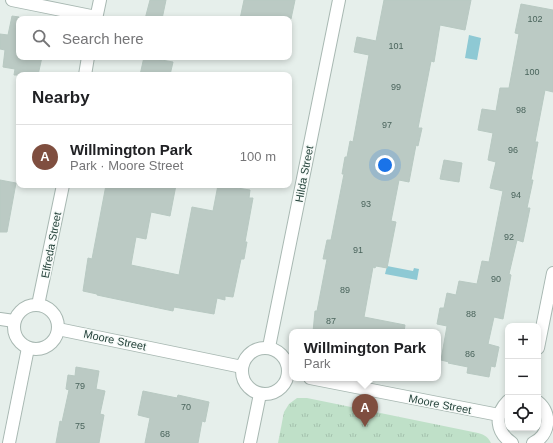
<!DOCTYPE html>
<html lang="en">
<head>
<meta charset="utf-8">
<style>
  :root { --surface:#fff; --page:#f2f2f2; --text:#202124; --muted:#757577; --line:#e0e0e0; --accent:#7f4e3f }
  body { margin:0; font-family:Helvetica,sans-serif; background:var(--page); color:var(--text) }
  .controls { position:absolute; right:12px; bottom:12px; display:grid; overflow:hidden; border-radius:8px; box-shadow:0 2px 6px #0003 }
  .controls button { width:36px; height:36px; display:grid; place-items:center; padding:0; border:0; border-bottom:1px solid var(--line); background:var(--surface); color:var(--text); font:20px sans-serif }
  .you { position:absolute; left:385px; top:165px; width:14px; height:14px; margin:-10px; border:3px solid #fff; border-radius:50%; background:#1a73e8; box-shadow:0 0 0 6px #1a73e833 }
  .badge { display:grid; place-items:center; width:26px; height:26px; border-radius:50%; background:var(--accent); color:#fff; font-size:13px; font-weight:700 }
  .pin { position:absolute; translate:-50% -33px; filter:drop-shadow(0 1px 2px #0008) }
  .pin::after { content:''; position:absolute; top:21px; width:14px; height:12px; background:inherit; clip-path:polygon(0 0,100% 0,50% 100%) }
  .popup { position:absolute; left:289px; top:329px; width:152px; height:52px; box-sizing:border-box; display:grid; place-content:center; border-radius:8px; background:var(--surface); filter:drop-shadow(0 1px 3px #0005); font-size:13px; white-space:nowrap; color:var(--muted) }
  .popup b { font-size:15px; color:var(--text) }
  .popup::after { content:''; position:absolute; left:50%; top:100%; margin-left:-8px; border:8px solid transparent; border-top-color:var(--surface) }
  .list { margin:0; padding:0; list-style:none }
  h2 { display:flex; justify-content:space-between; align-items:center; height:52px; margin:0; padding:0 16px; font-size:17px }
  h2 small { font-size:13px; font-weight:400; color:var(--muted) }
  .list li { display:grid; grid-template-columns:26px 1fr auto; gap:12px; align-items:center; box-sizing:border-box; height:64px; padding:0 16px; border-top:1px solid var(--line) }
  .list b { display:block; font-size:15px; white-space:nowrap }
  .list p { margin:0; font-size:13px; white-space:nowrap; color:var(--muted) }
  .list em { font-size:13px; font-style:normal; color:var(--muted) }
  .icon { flex:none; width:22px; height:22px; fill:none; stroke:currentColor; stroke-width:2; stroke-linecap:round; stroke-linejoin:round }
  .map { position:relative; flex:none; width:553px; height:443px; overflow:hidden }
  .search { position:absolute; background:var(--surface); box-shadow:0 2px 6px #0003; left:16px; top:16px; width:276px; height:44px; display:flex; align-items:center; gap:10px; box-sizing:border-box; padding:0 14px; border-radius:8px; color:var(--muted); font-size:15px }
  .panel { position:absolute; background:var(--surface); box-shadow:0 2px 6px #0003; left:16px; top:72px; width:276px; height:116px; border-radius:8px }
  .map>svg:first-child { display:block }
  .grass { fill:url(#grass-tufts) }
  .water { fill:#8ec9d4 }
  .building { fill:#bbcac4; stroke:#b8c9c2 }
  .lines { fill:none; stroke-linecap:round; stroke-linejoin:round }
  .minor-casing { stroke:#a8b8b2; stroke-width:14 }
  .minor { stroke:#fff; stroke-width:12 }
  .labels { text-anchor:middle; stroke-width:3; stroke-linejoin:round; paint-order:stroke }
  .number-label { font-size:9px; fill:#4a645c }
  .street-label { font-size:11px; fill:#24423a; stroke:#f7fbf9 }
</style>
</head>
<body>
<div class="map">
<svg width="553" height="443" viewBox="0 0 553 443">
  <defs>
    <pattern id="grass-tufts" width="24" height="20" patternUnits="userSpaceOnUse"><rect width="24" height="20" fill="#bfe0c8"/><path d="M3 7l-1-3M5 7V3M7 7l1-3M15 17l-1-3M17 17v-4M19 17l1-3" fill="none" stroke="#a4c1ad"/></pattern>
  </defs>
  <rect width="100%" height="100%" fill="#e6efeb"/>
  <!-- grass -->
  <path class="grass" d="M297 398H307L478 433C485 435 488 437 491 443H278L284 412 289 404Z"/>
  <!-- water -->
  <g class="water">
    <polygon points="469,35 481,38 477,60 465,58"/>
    <polygon points="387,266 413,271 414,268 419,269 417,280 385,274"/>
  </g>
  <!-- building -->
  <g class="building">
    <polygon points="150,0 166,0 162,19 145,19"/>
    <polygon points="244,0 295,0 291,19 240,19"/>
    <polygon points="384,0 471,0 465,30 440,25 434,62 431,61 418,128 422,128 418,146 416,145 409,182 399,180 391,221 396,222 387,268 376,266 375,268 373,267 364,317 405,325 404,332 313,332 315,311 317,311 327,259 323,259 327,240 331,240 344,174 342,174 345,157 347,157 350,141 353,142 369,55 354,52 357,37 376,41"/>
    <polygon points="521,4 553,10 553,92 545,90 535,142 538,142 531,180 533,180 527,208 530,208 523,242 517,240 509,274 511,275 503,319 494,317 488,344 499,347 495,367 491,366 489,377 467,373 468,367 448,363 449,362 441,360 447,326 437,324 440,308 444,308 447,293 456,295 459,281 477,284 482,261 489,262 503,191 490,188 496,162 488,160 493,133 478,130 482,109 496,111 500,88 509,88 519,34 515,33"/>
    <polygon points="12,16 19,17 19,57 42,57 38,75 14,75 15,69 3,67 5,50 0,49 0,34 8,35"/>
    <polygon points="144,57 173,62 170,75 140,75"/>
    <polygon points="444,160 462,163 459,182 440,179"/>
    <polygon points="0,180 16,183 7,232 0,232"/>
    <polygon points="106,185 176,185 170,216 151,212 146,239 136,237 131,265 179,275 192,207 213,211 218,185 250,190 249,198 253,198 245,242 247,242 244,259 241,259 233,297 225,296 225,300 217,298 214,314 174,307 173,311 97,295 97,294 83,291 88,258 92,259"/>
    <polygon points="76,367 99,371 96,389 105,391 100,414 104,415 99,443 56,443 60,421 62,422 69,390 66,389 68,375 75,376"/>
    <polygon points="143,391 177,398 178,395 209,402 205,422 202,421 198,443 145,443 150,418 138,415"/>
  </g>
  <g class="lines">
    <!-- minor casing -->
    <g class="minor-casing">
      <g id="minor">
        <polyline points="12,0 96,17"/>
        <polyline points="96,19 100,0"/>
        <polyline points="85,75 88,57"/>
        <circle cx="36" cy="327" r="22"/>
        <polyline points="38,305 63,185"/>
        <polyline points="0,319 14,321"/>
        <polyline points="58,329 242,367"/>
        <polyline points="269,347 339,0"/>
        <circle cx="265" cy="371" r="23"/>
        <polyline points="538,348 553,273"/>
        <polyline points="310,378 499,415"/>
        <path d="M508 401C494 415 496 432 512 443"/>
        <polyline points="9,443 28,348"/>
        <polyline points="250,443 260,394"/>
        <path d="M533 443C550 435 552 413 538 402"/>
      </g>
    </g>
    <!-- minor -->
    <use href="#minor" class="minor"/>
  </g>
  <g class="labels">
    <!-- number labels -->
    <g class="number-label">
      <text x="535" y="22">102</text>
      <text x="396" y="49">101</text>
      <text x="532" y="75">100</text>
      <text x="396" y="90">99</text>
      <text x="521" y="113">98</text>
      <text x="387" y="128">97</text>
      <text x="513" y="153">96</text>
      <text x="516" y="198">94</text>
      <text x="366" y="207">93</text>
      <text x="509" y="240">92</text>
      <text x="358" y="253">91</text>
      <text x="496" y="282">90</text>
      <text x="345" y="293">89</text>
      <text x="471" y="317">88</text>
      <text x="331" y="324">87</text>
      <text x="470" y="357">86</text>
      <text x="80" y="389">79</text>
      <text x="186" y="410">70</text>
      <text x="80" y="429">75</text>
      <text x="165" y="437">68</text>
    </g>
    <!-- street labels -->
    <g class="street-label">
      <text transform="translate(304 174) rotate(-79)" y="4">Hilda Street</text>
      <text transform="translate(51 245) rotate(-79)" y="4">Elfreda Street</text>
      <text transform="translate(115 340) rotate(12)" y="4">Moore Street</text>
      <text transform="translate(440 404) rotate(11)" y="4">Moore Street</text>
    </g>
  </g>
</svg>
<div class="controls">
<button>+</button>
<button>−</button>
<button><svg class="icon" aria-label="locate" viewBox="0 0 24 24"><circle cx="12" cy="12" r="6"/><path d="M12 2v4M12 18v4M2 12h4M18 12h4"/></svg></button>
</div>
<div class="you"></div>
<div class="pin badge" style="left:365px;top:427px">A</div>
<div class="popup"><b>Willmington Park</b>Park</div>
<div class="search"><svg class="icon" aria-label="search" viewBox="0 0 24 24"><circle cx="10" cy="10" r="6"/><path d="M15 15l6 6"/></svg>Search here</div>
<section class="panel">
<h2>Nearby<small></small></h2>
<ul class="list">
<li><span class="badge">A</span><div><b>Willmington Park</b><p>Park · Moore Street</p></div><em>100 m</em></li>
</ul>
</section>
</div>
</body>
</html>
